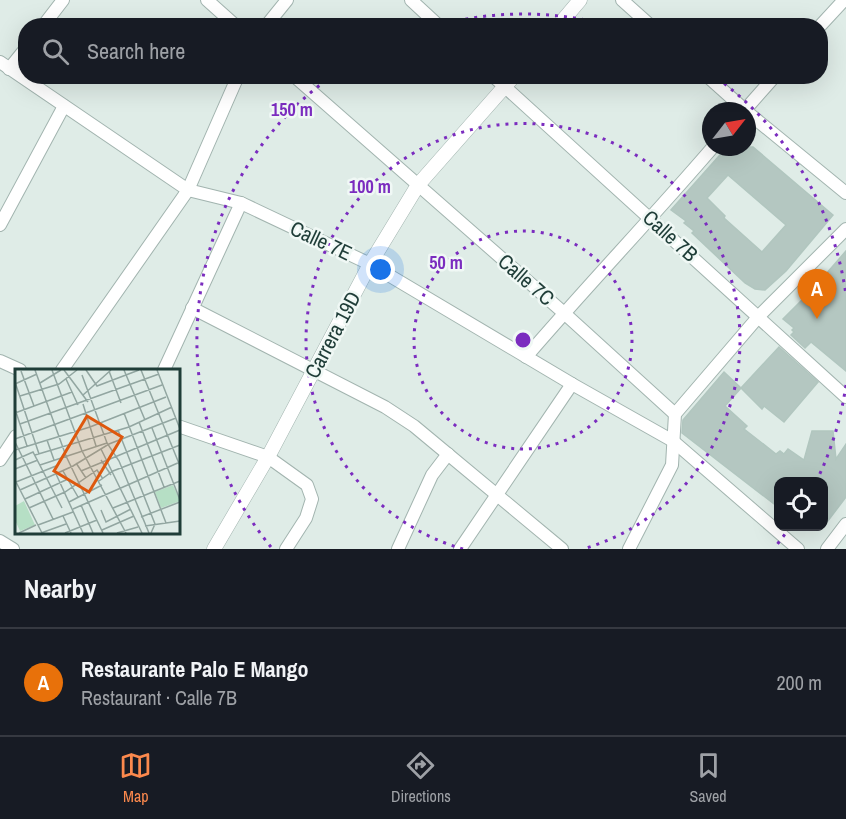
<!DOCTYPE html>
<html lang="en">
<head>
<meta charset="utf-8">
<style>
  :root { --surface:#171b24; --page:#242831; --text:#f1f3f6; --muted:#9ea1a6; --line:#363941; --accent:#fc894d }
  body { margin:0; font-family:"Archivo Narrow",sans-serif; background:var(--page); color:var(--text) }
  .controls { position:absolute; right:18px; bottom:18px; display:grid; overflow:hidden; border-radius:12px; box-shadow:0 6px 24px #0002 }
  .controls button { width:54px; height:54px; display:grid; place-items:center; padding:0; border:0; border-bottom:2px solid var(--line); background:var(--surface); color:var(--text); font:30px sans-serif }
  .compass { position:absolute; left:702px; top:102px; width:54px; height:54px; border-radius:50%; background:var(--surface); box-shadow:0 6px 24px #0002; rotate:59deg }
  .you { position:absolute; left:381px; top:270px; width:21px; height:21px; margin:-15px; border:4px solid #fff; border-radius:50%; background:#1a73e8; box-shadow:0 0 0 9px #1a73e833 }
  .badge { display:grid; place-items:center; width:39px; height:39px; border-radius:50%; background:var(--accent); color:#fff; font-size:20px; font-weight:700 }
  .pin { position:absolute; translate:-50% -50px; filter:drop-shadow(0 2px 3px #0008) }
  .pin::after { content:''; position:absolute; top:32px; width:21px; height:18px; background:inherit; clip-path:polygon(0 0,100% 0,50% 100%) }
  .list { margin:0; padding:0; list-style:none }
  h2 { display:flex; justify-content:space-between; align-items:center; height:78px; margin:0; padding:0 24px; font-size:26px }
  h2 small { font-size:20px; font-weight:400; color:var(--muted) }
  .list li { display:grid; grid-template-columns:39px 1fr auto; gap:18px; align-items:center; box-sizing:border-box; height:108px; padding:0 24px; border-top:2px solid var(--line) }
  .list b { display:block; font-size:22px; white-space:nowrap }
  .list p { margin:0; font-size:20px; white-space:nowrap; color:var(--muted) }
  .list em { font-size:20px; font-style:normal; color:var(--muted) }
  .icon { flex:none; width:33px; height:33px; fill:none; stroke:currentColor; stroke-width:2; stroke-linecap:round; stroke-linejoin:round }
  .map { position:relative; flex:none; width:846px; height:549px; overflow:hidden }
  .search { position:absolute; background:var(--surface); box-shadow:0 6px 24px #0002; left:18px; right:18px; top:18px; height:66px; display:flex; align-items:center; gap:15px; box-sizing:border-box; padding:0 21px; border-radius:24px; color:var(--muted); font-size:22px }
  .sheet { height:186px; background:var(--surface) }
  nav { display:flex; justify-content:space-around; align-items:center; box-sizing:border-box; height:84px; border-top:2px solid var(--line); background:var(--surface); font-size:16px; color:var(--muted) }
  nav a { display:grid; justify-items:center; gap:3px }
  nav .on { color:var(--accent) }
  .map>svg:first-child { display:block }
  .building { fill:#b4c7c1; stroke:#b1c6bf; stroke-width:1.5; fill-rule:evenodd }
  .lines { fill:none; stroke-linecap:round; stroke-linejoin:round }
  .minor-casing { stroke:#a2b4af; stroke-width:14 }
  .tertiary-casing { stroke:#a2b4af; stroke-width:15 }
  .minor { stroke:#fff; stroke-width:12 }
  .tertiary { stroke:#fff; stroke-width:14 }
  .ring { fill:none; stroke:#7b2cbf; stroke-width:3; stroke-dasharray:3 6 }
  .labels { text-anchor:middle; stroke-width:5; stroke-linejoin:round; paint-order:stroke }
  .street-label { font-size:21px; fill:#1f3d38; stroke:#f0f8f5 }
  .inset-road { fill:none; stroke:#92a6a1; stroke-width:1.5 }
  .view { fill:#de580e; fill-opacity:0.15; stroke:#de580e; stroke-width:3 }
  .inset-edge { fill:none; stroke:#1f3d38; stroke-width:3 }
  .centre { fill:#7b2cbf; stroke:#f0f8f5; stroke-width:3 }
  .ring-label { font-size:18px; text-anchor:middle; font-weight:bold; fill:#7b2cbf; stroke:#f0f8f5; stroke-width:5; stroke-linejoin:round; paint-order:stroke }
</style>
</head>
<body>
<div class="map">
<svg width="846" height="549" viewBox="0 0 846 549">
  <rect width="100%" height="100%" fill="#dfece7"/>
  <!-- building -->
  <g class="building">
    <path d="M727 147H753L833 215 786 271 765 290 755 289 745 283 692 233 694 231 684 223 686 221 671 210ZM728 175 786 225 762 252 724 218 725 216 707 198Z"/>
    <polygon points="846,251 846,371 811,342 805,348 791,335 794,332 792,330 794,328 783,319 812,290"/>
    <polygon points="779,347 818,382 784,422 764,406 762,409 741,388"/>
    <polygon points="724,372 741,388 725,406 747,426 744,429 776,454 780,451 784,454 788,449 804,460 812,431 833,431 836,459 846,444 846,497 824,526 824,482 778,482 778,507 682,433 683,420"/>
  </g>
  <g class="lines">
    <!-- minor casing -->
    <g class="minor-casing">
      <g id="minor">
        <polyline points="207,0 236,26"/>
        <polyline points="411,0 439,26"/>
        <polyline points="622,0 651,26"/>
        <polyline points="43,26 63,0"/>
        <polyline points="266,26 287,0"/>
        <polyline points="820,26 844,0"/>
        <polyline points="0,62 188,190 241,203 370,264 572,384 673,441 798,549"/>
        <polyline points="9,69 26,48"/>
        <polyline points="294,76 564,313 675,414"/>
        <polyline points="493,76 846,397"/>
        <polyline points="707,76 746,111"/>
        <polyline points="744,111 775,76"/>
        <polyline points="747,112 846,193"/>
        <polyline points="0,225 64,106"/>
        <polyline points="192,308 385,407 414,426 562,549"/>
        <path d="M526 357C587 286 652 218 713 147"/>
        <polyline points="0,361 20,370"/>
        <polyline points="62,370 188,190 238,76"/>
        <polyline points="164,370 241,203"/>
        <polyline points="178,426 268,457 307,485 312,499 306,518 286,549"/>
        <polyline points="0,460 16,436"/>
        <polyline points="0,541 13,549"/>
        <polyline points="398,549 432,475 448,454"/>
        <polyline points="460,549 572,384"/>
        <polyline points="629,549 672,465 675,414 759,316 846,229"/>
        <polyline points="827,549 846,524"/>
      </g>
    </g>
    <!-- tertiary casing -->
    <g class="tertiary-casing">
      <g id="tertiary">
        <polyline points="558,26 580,0"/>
        <polyline points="214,549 268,457 370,264 418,185 514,76"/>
      </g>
    </g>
    <!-- minor -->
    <use href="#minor" class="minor"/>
    <!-- tertiary -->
    <use href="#tertiary" class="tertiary"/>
  </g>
  <!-- distance rings -->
  <g class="ring">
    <circle cx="523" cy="340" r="109"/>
    <path d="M463 549A217 217 0 1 1 583 549"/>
    <path d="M846 385A326 326 0 0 1 817 480M790 527A326 326 0 0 1 775 547M271 547A326 326 0 0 1 329 78M439 25A326 326 0 0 1 607 25M717 78A326 326 0 0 1 846 295"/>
  </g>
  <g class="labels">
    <!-- street labels -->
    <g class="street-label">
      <text transform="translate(670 236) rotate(42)" y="7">Calle 7B</text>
      <text transform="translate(321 241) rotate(25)" y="7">Calle 7E</text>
      <text transform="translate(526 280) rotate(41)" y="7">Calle 7C</text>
      <text transform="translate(333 335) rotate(-62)" y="7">Carrera 19D</text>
    </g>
  </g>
  <!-- overview -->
  <g transform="translate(15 369)">
    <rect width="165" height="165" fill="#dfece7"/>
    <path d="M158 116 165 132 146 139 140 123ZM9 132 20 156 5 162 0 151V137Z" fill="#b6dfc5"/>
    <path class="inset-road" d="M20 1 51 87 88 164M37 1 67 82 111 164M49 1 73 33M71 1 82 17 124 1M109 1 130 51M126 1 165 97M142 1 165 60M6 2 19 37M94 2 106 34M67 6 92 74 104 92 134 164M51 10 63 36M0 13 24 85M25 14 46 1M0 15 22 5M68 26 96 1M5 27 44 15 62 1M68 35 81 77M0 40 12 77M0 44 57 23M109 44 151 154M124 53 149 118M5 55 144 5M137 59 165 131M103 61 140 155 136 164M0 70 147 16M32 71 39 91M0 73 38 150M86 80 127 164M0 81 75 58 151 28M20 86 114 58 157 38M0 91 18 83 47 139M86 91 96 106M61 94 71 109M25 96 92 74M0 100 23 91M48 102 63 128M66 102 165 61M41 105 68 164M0 111 27 164M84 112 98 102 165 76M1 113 41 97M5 121 58 97 94 75 161 49M10 130 53 110M54 133 87 116M66 136 78 164M14 139 50 123 82 101 88 110M98 139 165 112M58 140 165 93M86 141 91 153 116 140M48 147 56 164M126 148 165 133M23 156 58 143M130 157 165 152M87 161 119 147M4 164 21 156M26 164 51 155M50 164 82 151M102 164 123 158"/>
    <path class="view" d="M72 47 107 68 74 123 39 102Z"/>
    <rect width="165" height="165" class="inset-edge"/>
  </g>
  <circle cx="523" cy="340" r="9" class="centre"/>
  <g class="ring-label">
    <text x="292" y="116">150 m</text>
    <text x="370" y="193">100 m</text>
    <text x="446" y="269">50 m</text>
  </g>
</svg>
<div class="controls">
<button><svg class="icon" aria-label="locate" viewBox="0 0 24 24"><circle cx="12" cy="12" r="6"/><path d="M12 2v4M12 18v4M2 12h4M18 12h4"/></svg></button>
</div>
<svg class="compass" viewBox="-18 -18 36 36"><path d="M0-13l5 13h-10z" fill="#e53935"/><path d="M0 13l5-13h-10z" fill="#9ea1a6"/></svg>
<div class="you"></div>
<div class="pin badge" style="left:817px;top:319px;background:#e8710a">A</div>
<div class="search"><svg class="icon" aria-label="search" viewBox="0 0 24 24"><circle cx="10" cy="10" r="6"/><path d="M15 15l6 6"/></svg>Search here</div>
</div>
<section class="sheet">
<h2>Nearby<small></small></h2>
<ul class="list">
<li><span class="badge" style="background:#e8710a">A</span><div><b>Restaurante Palo E Mango</b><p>Restaurant · Calle 7B</p></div><em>200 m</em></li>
</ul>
</section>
<nav>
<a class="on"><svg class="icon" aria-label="map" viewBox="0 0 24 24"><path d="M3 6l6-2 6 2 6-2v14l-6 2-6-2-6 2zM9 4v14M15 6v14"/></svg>Map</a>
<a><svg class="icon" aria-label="directions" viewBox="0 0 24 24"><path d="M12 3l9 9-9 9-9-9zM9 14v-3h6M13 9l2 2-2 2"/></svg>Directions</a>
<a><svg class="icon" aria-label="saved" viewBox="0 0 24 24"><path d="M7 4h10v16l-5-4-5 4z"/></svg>Saved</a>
</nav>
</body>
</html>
